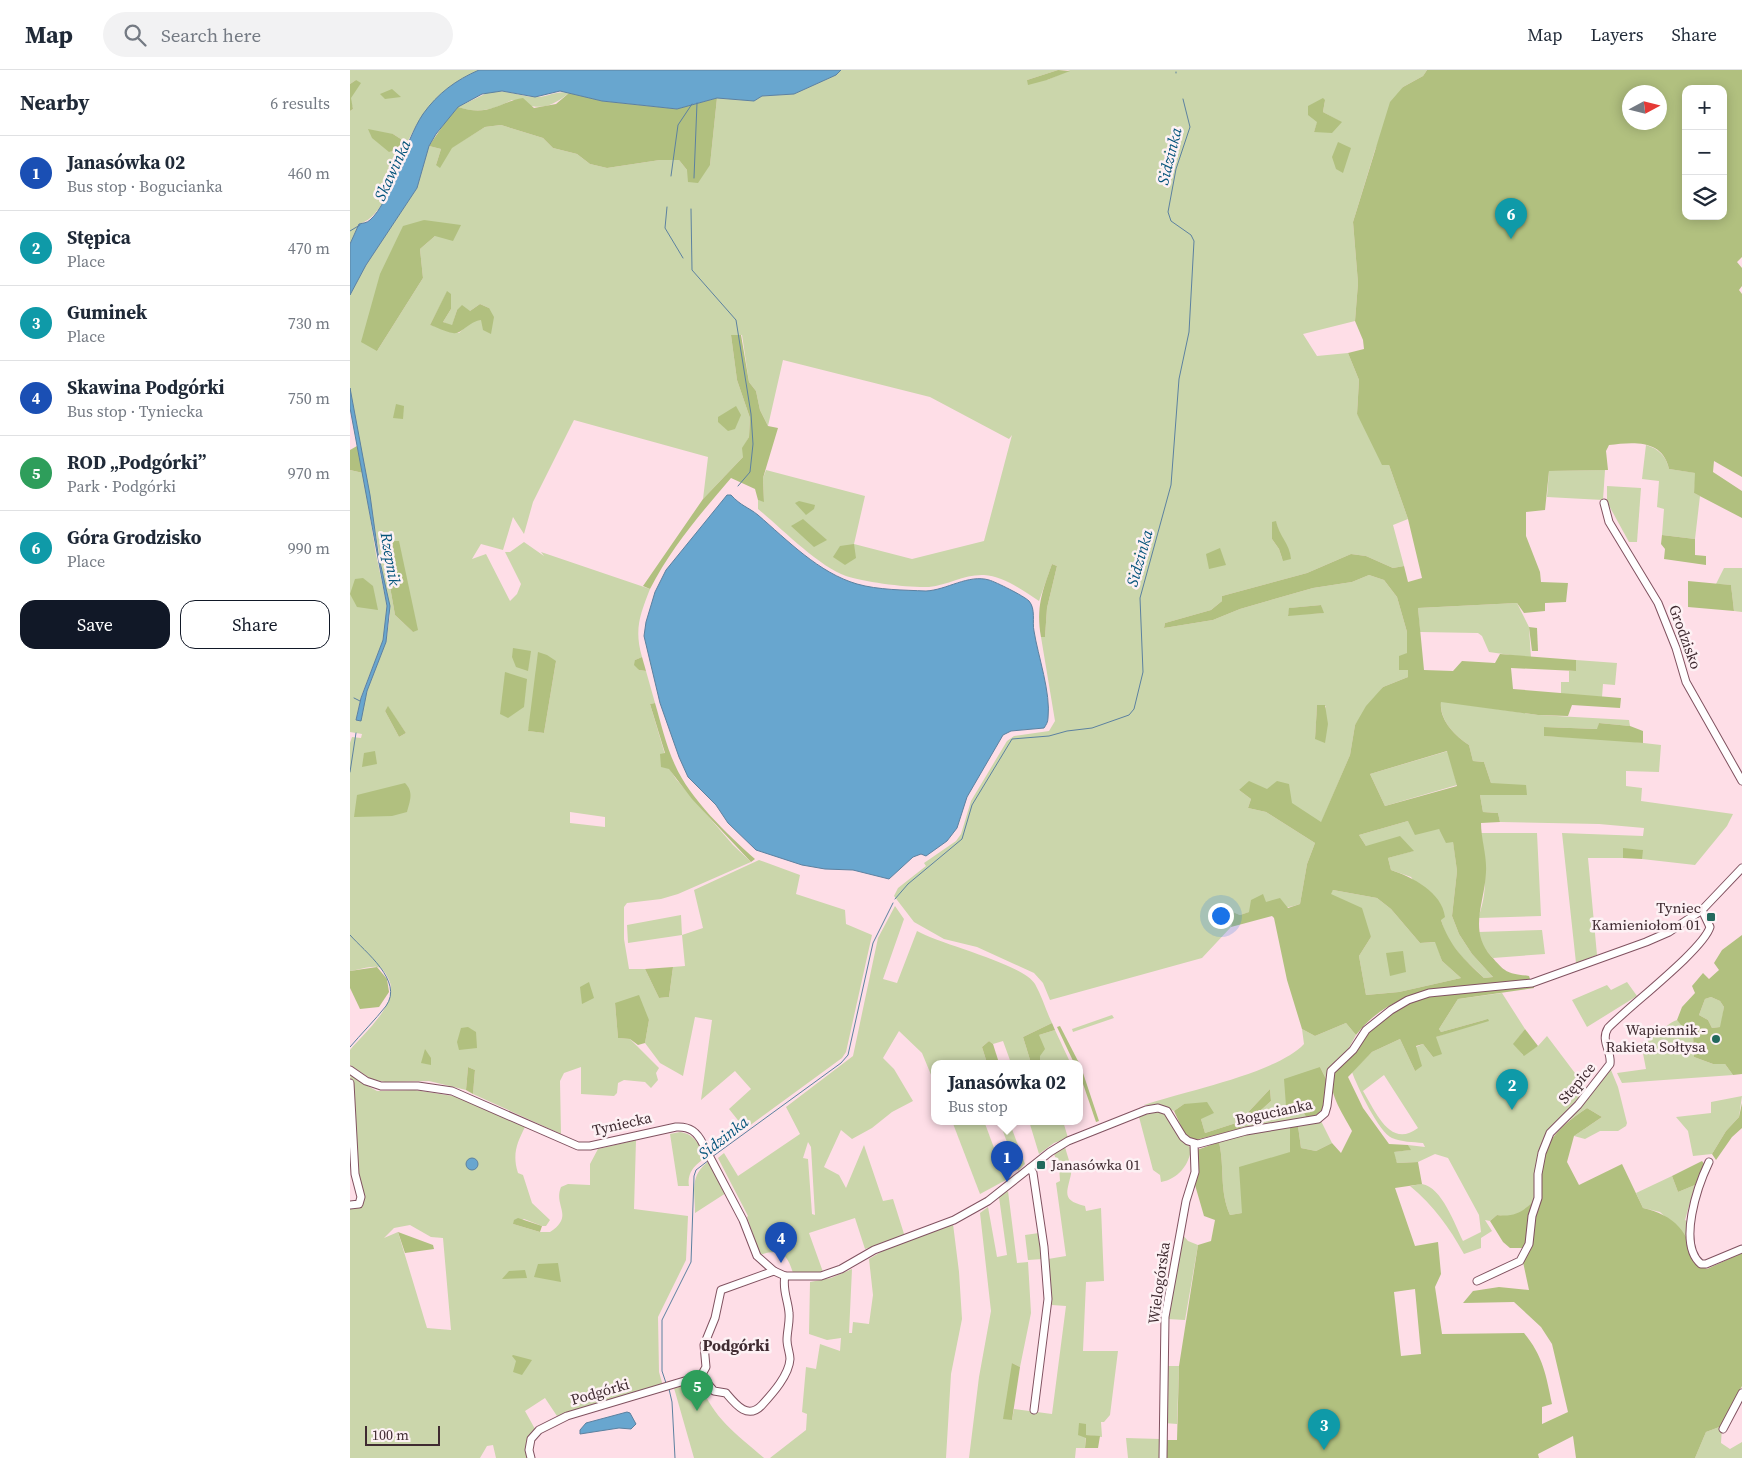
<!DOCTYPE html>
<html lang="en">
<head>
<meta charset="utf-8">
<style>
  :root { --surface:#fff; --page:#f2f2f3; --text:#1f2937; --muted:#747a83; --line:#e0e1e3; --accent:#111827 }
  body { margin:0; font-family:"Source Serif 4",serif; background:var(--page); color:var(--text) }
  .controls { position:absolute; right:15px; top:15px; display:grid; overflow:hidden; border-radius:10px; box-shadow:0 2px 12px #0003 }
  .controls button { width:45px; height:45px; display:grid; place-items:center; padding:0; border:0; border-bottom:1px solid var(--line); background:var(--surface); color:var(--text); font:25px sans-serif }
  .compass { position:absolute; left:1272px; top:15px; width:45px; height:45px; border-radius:50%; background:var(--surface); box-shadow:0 2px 12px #0003; rotate:83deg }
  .scale { position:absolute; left:15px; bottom:12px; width:75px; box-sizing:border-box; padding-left:5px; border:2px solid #3f2b31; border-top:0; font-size:14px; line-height:18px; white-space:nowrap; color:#3f2b31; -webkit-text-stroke:4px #fdf1f4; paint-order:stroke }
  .you { position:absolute; left:870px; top:845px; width:18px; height:18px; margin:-12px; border:4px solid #fff; border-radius:50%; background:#1a73e8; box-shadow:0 0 0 8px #1a73e833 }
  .badge { display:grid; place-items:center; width:32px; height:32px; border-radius:50%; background:var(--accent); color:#fff; font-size:16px; font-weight:700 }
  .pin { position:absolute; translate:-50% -41px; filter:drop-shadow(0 1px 2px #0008) }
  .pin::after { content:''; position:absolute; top:26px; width:18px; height:15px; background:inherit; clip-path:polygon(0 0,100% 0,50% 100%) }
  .popup { position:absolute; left:581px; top:990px; width:152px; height:65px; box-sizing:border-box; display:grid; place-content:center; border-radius:10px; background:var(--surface); filter:drop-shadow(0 1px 4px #0005); font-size:16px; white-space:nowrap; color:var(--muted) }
  .popup b { font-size:19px; color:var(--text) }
  .popup::after { content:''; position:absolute; left:50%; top:100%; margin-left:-10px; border:10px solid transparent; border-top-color:var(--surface) }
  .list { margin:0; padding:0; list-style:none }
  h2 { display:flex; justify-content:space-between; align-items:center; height:65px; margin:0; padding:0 20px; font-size:21px }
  h2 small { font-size:16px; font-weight:400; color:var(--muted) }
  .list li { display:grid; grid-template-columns:32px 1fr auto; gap:15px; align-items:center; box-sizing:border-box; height:75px; padding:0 20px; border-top:1px solid var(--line) }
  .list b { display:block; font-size:19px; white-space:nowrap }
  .list p { margin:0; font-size:16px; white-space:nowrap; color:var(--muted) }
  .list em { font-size:16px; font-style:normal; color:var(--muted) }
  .actions { display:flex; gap:10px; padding:15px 20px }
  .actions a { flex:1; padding:11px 0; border:1px solid var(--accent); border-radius:15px; text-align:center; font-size:18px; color:var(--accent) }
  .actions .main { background:var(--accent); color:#fff }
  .icon { flex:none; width:28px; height:28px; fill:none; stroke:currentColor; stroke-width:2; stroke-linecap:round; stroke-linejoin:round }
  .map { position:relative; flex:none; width:1392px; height:1388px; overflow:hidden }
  header { display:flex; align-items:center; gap:30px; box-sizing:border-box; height:70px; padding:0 25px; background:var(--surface); border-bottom:1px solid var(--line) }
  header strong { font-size:24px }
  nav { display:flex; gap:28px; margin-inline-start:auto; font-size:18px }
  .search { width:350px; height:45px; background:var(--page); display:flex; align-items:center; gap:12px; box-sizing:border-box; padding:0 18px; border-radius:28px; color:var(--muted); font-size:19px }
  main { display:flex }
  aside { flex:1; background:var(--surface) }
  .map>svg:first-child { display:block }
  .green { fill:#cbd6ab; fill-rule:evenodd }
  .forest { fill:#b1c07f; fill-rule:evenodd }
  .water { fill:#68a6cf; stroke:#5c81a0 }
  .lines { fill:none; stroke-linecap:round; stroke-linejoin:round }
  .stream { stroke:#5c81a0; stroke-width:1 }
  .minor-casing { stroke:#805260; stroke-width:9 }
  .minor { stroke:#fff; stroke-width:7 }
  .poi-dot { fill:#23695d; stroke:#fdf1f4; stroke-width:2 }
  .labels { text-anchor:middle; stroke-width:5; stroke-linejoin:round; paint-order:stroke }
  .street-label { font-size:15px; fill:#3f2b31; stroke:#fdf1f4 }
  .poi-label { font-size:15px; fill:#3f2b31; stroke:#fdf1f4; text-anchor:end }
  .water-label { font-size:16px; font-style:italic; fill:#03537b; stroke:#fdf1f4 }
  .neighbourhood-label { font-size:16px; font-weight:bold; fill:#3f2b31; stroke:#fdf1f4 }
</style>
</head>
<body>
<header>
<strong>Map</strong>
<div class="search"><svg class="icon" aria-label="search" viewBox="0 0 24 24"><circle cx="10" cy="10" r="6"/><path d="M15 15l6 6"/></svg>Search here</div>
<nav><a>Map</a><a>Layers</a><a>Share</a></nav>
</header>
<main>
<aside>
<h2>Nearby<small>6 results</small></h2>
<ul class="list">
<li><span class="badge" style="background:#1a4fb4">1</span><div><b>Janasówka 02</b><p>Bus stop · Bogucianka</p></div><em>460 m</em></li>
<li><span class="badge" style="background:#0f9aa8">2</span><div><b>Stępica</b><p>Place</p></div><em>470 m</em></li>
<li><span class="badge" style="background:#0f9aa8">3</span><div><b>Guminek</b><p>Place</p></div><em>730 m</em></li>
<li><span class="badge" style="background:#1a4fb4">4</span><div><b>Skawina Podgórki</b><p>Bus stop · Tyniecka</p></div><em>750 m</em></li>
<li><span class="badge" style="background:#2e9e5b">5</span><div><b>ROD „Podgórki”</b><p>Park · Podgórki</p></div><em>970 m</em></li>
<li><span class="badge" style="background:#0f9aa8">6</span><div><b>Góra Grodzisko</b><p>Place</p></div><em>990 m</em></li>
</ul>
<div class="actions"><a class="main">Save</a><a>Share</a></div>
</aside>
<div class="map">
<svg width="1392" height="1388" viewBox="0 0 1392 1388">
  <rect width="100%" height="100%" fill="#fedee7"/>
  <!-- green -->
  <g class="green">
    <path d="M0 0H129C92 17 75 37 57 73L43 64 39 82 54 79C45 102 35 147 9 154L0 174V41L3 39 0 28 6 10 0 14Z"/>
    <path d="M491 0H708L677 10H697L720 0H1077L1073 6 1053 17 1025 80 1003 152 1008 213 1005 251 953 264 967 286 998 283 1009 310 1007 344 1039 395 1058 449 1043 455 1054 496 1043 498 1016 486 1001 484 957 503 872 526V531L861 540 815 553 814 558 863 550 890 539 963 518 1002 512 1019 505 1034 510 1047 527 1057 562V583L1049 600H1058V607L1033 617 1005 655 1000 685 971 753 917 719 889 720 901 729 898 738 916 742 965 773 957 794 950 834C931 841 910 838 890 845L877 840 882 851 881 857 852 888 700 930 693 913 684 903 627 877 594 869 564 852 544 826 548 818 576 796 574 793 606 771 611 764 621 731 657 671 664 666 699 661 705 651 691 567H695L697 538 707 496 702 494 689 531C674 521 653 506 634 505 615 504 598 515 579 517 560 518 513 512 496 506 469 497 431 458 408 439V430L414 431 413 408 416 400 515 426 504 474 562 489 634 471 662 365 659 369 580 327 433 290 418 356 410 340 406 321 399 312 392 265H381L387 310 400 348 399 367 393 378V387L353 429 358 387 224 350 183 432 174 464 163 447 153 480 131 474 122 489 136 484 160 531 167 524 171 514 155 482H160L174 472 194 486 191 482 300 519C290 545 284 559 292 587L285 590 289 600 296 601 305 633 300 634 319 698 326 709 383 775 401 792 328 824 311 829 277 833 274 837V869L279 899H295L309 928 319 927 323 897 335 896 332 865 278 873 277 855 331 845 332 865 353 858 344 820 409 790 450 805 446 824 495 840 496 854 522 865 496 982 492 988 395 1059 379 1039 401 1019 385 1001 351 1030 362 950 345 947 333 1006 310 993 295 973 299 950 265 933 268 968 280 969 309 998 306 1003 308 1010 301 1018 295 1012 274 1010 268 1013 267 1023 264 1026 231 1024V997L214 1003 210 1011 211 1064 123 1024 125 1000 118 997 116 1020 79 1011 35 1012 21 1009 0 995V980C14 963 52 931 38 908 36 904 33 898 27 897 20 896 8 900 0 901V673L2 667 11 668 12 664 0 662V400L13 403 26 484 37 536 33 570 11 627 6 650H11L17 621 36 572 40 545 0 318V225L16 195 67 118 79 76 91 79 86 95 101 78 135 57 151 55 193 68 203 78 227 84 240 94 257 98 310 90H329L337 100 360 95 367 28 404 31 412 26 444 24 486 5ZM975 30 973 42 991 52 964 62ZM74 150 85 166 70 179 73 208 27 281ZM97 222 101 239 93 252 102 256 107 240 120 241 130 234 139 238 131 250 122 251 109 263 80 255ZM926 452 933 491 929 479 922 469ZM32 471 63 562 45 545ZM971 535 973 543 938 545 940 538ZM206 591 194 663 179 661 178 660ZM967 635 976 636 965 669ZM38 637 56 663 49 667 35 641ZM220 742 255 747V757L220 753Z"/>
    <path d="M141 21C159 20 174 28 188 27 200 26 208 20 219 23 198 40 187 40 162 30 143 40 128 44 108 37Z"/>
    <path d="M1296 375C1309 379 1316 386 1319 399L1346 403 1344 423 1350 426 1345 469 1312 465 1314 439 1307 437 1309 411 1292 409Z"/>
    <polygon points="1255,400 1253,430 1197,427 1199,401"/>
    <polygon points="1257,416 1291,418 1287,472 1279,472 1257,432"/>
    <polygon points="1374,498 1392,498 1392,542 1384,541 1381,515 1366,514"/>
    <polygon points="1167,533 1179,557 1181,588 1139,582 1132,566 1128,563 1070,562 1068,538"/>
    <polygon points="1226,590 1267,593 1265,615 1253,614 1252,627 1211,624 1211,612 1219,612 1219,601 1226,601"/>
    <path d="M1091 631 1188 645 1279 650 1280 656 1249 653 1248 659 1194 657V666L1259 669 1311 675 1309 702 1276 701V716L1292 718 1291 731 1383 744 1377 756 1345 795 1292 789V780L1273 779V788H1238L1247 885 1226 893 1212 763 1293 766 1294 758 1249 754 1150 752 1148 743 1133 742 1130 725H1176L1141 713 1134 692 1123 691 1119 675C1105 666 1089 650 1091 631Z"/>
    <polygon points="1098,681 1107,715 1035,736 1020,704"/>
    <polygon points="1058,751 1089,759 1103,771 1107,801 1102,846 1109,864 1122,884 1143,907 1134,908 1112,887 1097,868 1091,850 1061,807 1041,800 1038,788 1063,781 1016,776 1009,765"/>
    <path d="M1131 763H1187L1191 846 1128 848C1139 820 1135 792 1131 763Z"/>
    <polygon points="983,820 1027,828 1041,839 1070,873 1086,872 1092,891 1111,908 1049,922 1016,925 1009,886 1021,867 980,824"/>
    <path d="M545 836 554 849 533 909 547 913 567 861C592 875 673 894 685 914 692 926 696 941 702 953L673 967 681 993H661L653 971 643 974 639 971 632 977 637 993H584V1012L572 983 549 961 533 988 544 999 563 1031 542 1042 522 1058 502 1069 491 1060 474 1097 489 1105 496 1118 514 1075 533 1131 543 1129 555 1167 515 1179 505 1148 459 1163 473 1202 443 1203C437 1183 430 1178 410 1185L397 1147 398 1146 368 1088 374 1083 388 1106 450 1064 436 1037 503 986 528 868ZM458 1072 461 1077 465 1145 462 1144 458 1089 453 1088Z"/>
    <polygon points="1192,860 1195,884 1143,888 1133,877 1128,862"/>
    <polygon points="1277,912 1287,926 1237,957 1222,930 1257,915 1261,920"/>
    <path d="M1152 923 1175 959 1164 974 1173 985 1188 976 1197 966 1237 1019 1202 1057 1187 1128 1173 1142 1158 1147 1147 1145 1140 1151 1135 1150 1142 1161 1131 1168V1178L1114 1184C1099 1157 1084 1136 1060 1116 1063 1116 1069 1114 1072 1114 1092 1117 1105 1155 1113 1171L1131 1162 1129 1145 1098 1088 1085 1084 1068 1092 1047 1093 1043 1082 1060 1080 1058 1075 1075 1077 1073 1073C1063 1072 1051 1072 1042 1068 1029 1063 1007 1016 1002 1002L1022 982 1050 969 1065 1001 1066 977 1073 974 1083 987 1086 967 1138 949 1091 962 1089 959 1108 929ZM1034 1005 1068 1058C1040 1079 1026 1042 1013 1021Z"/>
    <polygon points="1361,927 1370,931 1374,937 1371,957 1362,958 1358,950 1349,945 1355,929"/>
    <polygon points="762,945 764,948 723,962 722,959"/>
    <path d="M1327 950 1343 963 1344 987 1363 994H1375L1383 1005 1272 1013 1267 1003 1296 999 1291 973C1305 971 1313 955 1327 950Z"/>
    <path d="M996 953 1006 965 996 983 981 998 976 1009 970 997 948 1035 957 1048 890 1059 921 1031 920 1019 889 1052 855 1063 851 1049 834 1034 824 1041 809 1035H794C835 1021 927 1003 954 974L952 959 965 966Z"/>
    <polygon points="705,960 719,990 720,993 690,993 689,965"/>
    <polygon points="1257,1000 1261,1000 1268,1017 1277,1053 1276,1056 1268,1061 1250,1061 1235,1069 1224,1066 1252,1047 1237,1038 1218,1051 1218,1046"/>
    <path d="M0 1002 14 1014 27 1021 65 1020 109 1027 175 1057C167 1073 162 1084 168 1103L173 1105 182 1133 200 1150 196 1156H192L174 1149 163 1154 190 1162H200C225 1146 203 1136 211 1117L218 1114 240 1115V1094L248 1079 286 1070 284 1139 338 1146 336 1190 308 1247 309 1302 313 1316 286 1322 207 1346 195 1328 175 1341 185 1359 176 1374 179 1388H146L143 1375 137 1376 130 1388H0V1136L10 1134 14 1129 7 1101ZM60 1155 81 1167 93 1168 101 1260 77 1258 48 1162 34 1168 44 1158Z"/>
    <polygon points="1392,1026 1389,1047 1376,1061 1362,1084 1343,1086 1338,1061 1326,1047 1361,1043 1361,1032"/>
    <path d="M804 1041C821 1041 822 1056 830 1067 833 1072 838 1074 841 1079 839 1095 828 1109 811 1112L810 1105 803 1100 789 1047Z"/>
    <polygon points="602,1051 634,1051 656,1110 630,1124"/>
    <polygon points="649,1051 659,1051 675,1094 668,1101"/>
    <polygon points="679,1051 713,1051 718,1068 704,1073 689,1084"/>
    <polygon points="971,1051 982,1073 966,1081 951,1078 948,1056"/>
    <path d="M940 1057V1082L892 1143 880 1145C869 1119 875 1099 869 1072L897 1064Z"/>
    <path d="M330 1062C345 1064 349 1075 356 1087 345 1095 337 1102 339 1116H328L320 1064Z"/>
    <path d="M715 1077C717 1085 722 1097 721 1104 717 1123 711 1130 735 1136L736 1141 751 1138 754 1211 736 1212 733 1281H768L760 1345 754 1352H751L752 1367 736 1365 735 1378H726L725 1388H619L629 1307 641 1241 630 1143 638 1137 647 1187 657 1185 649 1127 658 1121 667 1193 678 1192 681 1243 670 1297 662 1293V1350L664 1339 702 1344 716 1236 702 1235 698 1189 716 1186 706 1113 710 1111 709 1096 704 1084Z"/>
    <path d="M359 1091 376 1123 345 1143C345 1120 339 1106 359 1091Z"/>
    <polygon points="1322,1106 1328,1122 1345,1115 1335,1150 1339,1152 1339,1169 1310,1142 1293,1138 1286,1123"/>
    <polygon points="603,1154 609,1202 612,1249 601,1304 596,1388 420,1388 456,1360 457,1344 452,1342 456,1297 466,1299 470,1274 490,1281 491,1268 477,1270 459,1264 460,1212 481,1208 502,1199 499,1263 502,1263 503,1252 519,1254 523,1225 519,1189 534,1180"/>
    <polygon points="689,1163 693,1189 678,1190 675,1165"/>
    <polygon points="832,1164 838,1171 848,1175 835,1250 818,1249"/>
    <polygon points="817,1296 829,1296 827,1354 814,1353"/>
    <path d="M349 1312C365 1350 384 1362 414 1388H344L324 1318Z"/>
    <polygon points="1372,1356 1371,1373 1380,1379 1392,1372 1392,1388 1345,1388 1356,1362"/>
    <polygon points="776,1368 810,1369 811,1388 778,1388"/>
  </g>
  <!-- forest -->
  <g class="forest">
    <polygon points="708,0 720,1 697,10 678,15 677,10"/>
    <path d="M1077 0H1392V187L1387 192 1392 198V216L1389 220 1392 224V407L1364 391 1363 402 1392 421V448L1344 423 1345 403 1319 399C1313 369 1283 372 1259 375L1256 381 1258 400 1199 401 1195 440 1176 442V466L1190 502 1191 512 1218 513 1216 532 1195 533V541L1174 543 1167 533 1068 538 1074 600 1103 601 1112 591 1145 593 1150 584 1226 590V601L1161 598 1163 619 1271 628 1270 638 1222 635 1218 646 1188 645 1091 632C1089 650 1105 666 1119 675L1123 691 1134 692 1141 713 1176 715 1177 725H1130L1133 742 1148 743 1150 752 1131 753C1131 769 1137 786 1136 802 1135 832 1118 860 1141 886 1156 903 1156 903 1179 906L1180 909C1117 920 1050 908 1006 965L996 953 965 966 952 959 937 910 924 848 922 846 881 857 882 851 874 845 878 840 890 845 899 842 901 830 913 824 916 832 930 828 938 838 950 834 957 794 965 773 916 742 898 738 901 729 889 720 899 711 917 719 927 711 939 714 942 733 971 752 1000 685 1005 655 1016 636 1033 617 1058 607V600H1049V586L1057 583V562L1047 527 1034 510 1019 505 1002 512 963 518 890 539 863 550 814 558 815 553 861 540 872 531V526L957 503 1001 484 1016 486 1043 498 1054 496 1058 512 1072 508 1058 449 1039 395H1032L1007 344 1009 310 998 283 1014 279 1013 270 1005 251 1008 213 1003 152 1040 32 1053 17 1073 6ZM1336 19H1373V146H1336ZM1280 22H1310V52H1280ZM1097 681 1107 716 1035 736 1020 704ZM1058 751 1065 765 1089 759 1096 773 1103 772 1107 801 1102 846 1109 864 1122 884 1143 907 1134 908C1114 889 1100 877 1091 850L1095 847C1092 822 1062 807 1041 800L1038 788 1064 781 1050 766 1016 776 1009 765ZM983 820 1027 828 1041 839 1070 873 1085 872 1092 891 1111 908 1049 922 1016 925 1009 886 1021 867 1012 838 981 824Z"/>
    <polygon points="6,10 11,13 1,28 3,39 0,41 0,14"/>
    <polygon points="42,19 51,27 35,29 30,24"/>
    <path d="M219 23 252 31 327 39 367 28 360 95 348 113 338 112 337 100 329 90H310L257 98 240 94 227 84 203 78 193 68 151 55 135 57 102 78 90 98 86 95 91 79 79 76 96 51 108 37C139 47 146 33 173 28L184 38 206 34Z"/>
    <polygon points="973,28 975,30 973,42 992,52 982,63 964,62 967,52 958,45 958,36"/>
    <polygon points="18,59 43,64 57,73 54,79 39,82 22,68"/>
    <polygon points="988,72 1001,78 993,103 986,99 982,87"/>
    <polygon points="74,150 111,155 103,171 85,166 70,179 73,208 27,281 11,272 30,204 53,156"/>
    <path d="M97 221 101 224V239L93 252 102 255 107 240 112 235 120 241 130 234 139 238 144 247 141 264 133 260 131 250C118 252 111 265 103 263 95 262 87 257 80 255Z"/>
    <path d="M381 265H391L399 312 406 321 410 340 418 356 428 358 413 408 414 432 408 430 405 419 381 408C351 443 321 478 300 519L293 516 353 429 393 387 392 378 399 367 400 348 387 310Z"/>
    <polygon points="46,334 54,336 53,349 43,348"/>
    <polygon points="386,336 391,345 385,359 378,361 368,352 368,347"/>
    <polygon points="7,376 13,403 0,400 0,380"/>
    <polygon points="449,431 465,435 464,439 456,445 445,433"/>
    <polygon points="453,449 477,470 464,477 441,456"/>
    <path d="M926 451C929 466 940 474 941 489L933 491 929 479 922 469V452Z"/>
    <polygon points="1312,465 1345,469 1345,485 1356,486 1356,495 1314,489 1315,479 1311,474"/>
    <polygon points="32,471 49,471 68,560 63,562 45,545"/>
    <polygon points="504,474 506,488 495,495 483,487 490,476"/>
    <polygon points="870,478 876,495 859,499 856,484"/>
    <path d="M702 494 707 496 697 538 695 567H691C686 537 692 522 702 494Z"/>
    <polygon points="13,508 23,516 28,540 7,537 0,524 5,509"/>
    <polygon points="1338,511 1381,515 1384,541 1338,537"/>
    <polygon points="971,535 974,543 938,546 939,538"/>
    <polygon points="1179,557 1187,558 1188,581 1182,581"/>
    <polygon points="163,578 181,581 178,601 166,597 162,587"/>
    <polygon points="188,582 197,585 206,591 194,663 178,661"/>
    <polygon points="292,587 296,601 289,600 284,595 285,590"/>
    <polygon points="155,602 177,609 174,637 158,648 150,644"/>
    <path d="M305 633C311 653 316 676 325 695 340 729 377 764 405 789L401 792 342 729 319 699 311 697 310 684 315 683 300 634Z"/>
    <polygon points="967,635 975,635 978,654 975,673 965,669"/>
    <polygon points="38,636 56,663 49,667 35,641"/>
    <polygon points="1249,653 1280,656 1293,661 1293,673 1194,666 1194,657 1247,659"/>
    <polygon points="25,681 27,694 12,697 14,683"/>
    <path d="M55 713C64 722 60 731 57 742L42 746 4 747 7 725Z"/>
    <polygon points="1273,778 1293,780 1292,789 1273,788"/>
    <path d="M1392 865V1004L1383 1005 1375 994H1363L1344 987 1343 963 1332 961V956L1327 950 1332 937 1345 923 1342 916 1353 903 1359 909 1369 900 1364 893 1372 880ZM1361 927 1370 931 1374 937 1370 957 1362 958 1358 950 1349 945 1355 929Z"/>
    <polygon points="1053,881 1056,902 1040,906 1036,883"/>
    <polygon points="27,897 37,909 39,922 29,937 10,939 0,918 0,901"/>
    <polygon points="323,897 319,927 309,928 295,899"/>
    <polygon points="239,912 244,928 232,934 230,917"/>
    <path d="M1184 916V918L1108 929 1089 959 1091 962 1138 949 1139 951 1086 967 1092 984 1083 987 1073 974 1066 976 1072 996 1065 1001 1050 969 1022 982 998 1007 1013 1038 1039 1074 1058 1075 1061 1080 1044 1082 1047 1093 1068 1092 1072 1114 1045 1118 1065 1176 1088 1172 1091 1204 1085 1217 1092 1264 1174 1263C1193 1286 1196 1305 1202 1334L1192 1337V1354L1218 1342 1202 1274 1191 1257 1164 1232 1113 1233 1123 1221 1149 1217 1179 1220 1173 1192 1177 1185 1173 1178H1160L1153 1172 1140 1151 1147 1145C1168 1148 1177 1138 1191 1124 1189 1078 1200 1063 1237 1038L1252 1047 1224 1066 1217 1092 1229 1115 1272 1094 1293 1138C1326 1146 1337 1161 1346 1192L1357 1199 1392 1183V1316L1372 1356 1356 1362 1345 1388H1226L1223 1366 1188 1384 1189 1388H814V1370H827L829 1296 848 1175 861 1171 865 1150 854 1146 845 1115 848 1102 847 1080 869 1072C875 1099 869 1119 880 1145L892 1143 889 1097 940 1082V1057L948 1056 951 1078 966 1081 982 1073 991 1083 1002 1061C994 1045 974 1019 985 1001 990 994 999 990 1004 982 1047 911 1113 925 1184 916ZM1065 1219 1071 1284 1051 1286 1044 1222Z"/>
    <polygon points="289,925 299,950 295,973 288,975 280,969 268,968 265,933"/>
    <polygon points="702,953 705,960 689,965 695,979 690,986 690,993 681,993 673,967"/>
    <polygon points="710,956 729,993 724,993 707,957"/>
    <polygon points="118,957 126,962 127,978 109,980 107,972 111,958"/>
    <polygon points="1175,959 1188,976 1174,986 1163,974"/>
    <polygon points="639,971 643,974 649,993 637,993 632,977"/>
    <polygon points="75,979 81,988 81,995 71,993"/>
    <polygon points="730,994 749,1051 746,1052 730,1005"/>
    <polygon points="118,997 125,1000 123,1024 116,1020"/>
    <polygon points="970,997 976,1009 974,1038 965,1046 957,1048 948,1035 936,1036 934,1009"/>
    <polygon points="920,1019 921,1031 890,1059 845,1070 835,1065 824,1041 834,1034 857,1032 864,1043 851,1049 855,1063 889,1052"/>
    <polygon points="1392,1033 1392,1058 1382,1067 1366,1090 1362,1084 1376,1061 1389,1047"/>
    <polygon points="1352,1091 1355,1095 1345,1115 1328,1122 1322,1106"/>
    <polygon points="168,1148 192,1156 190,1162 163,1154 164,1150"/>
    <polygon points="48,1162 83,1175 84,1179 55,1183"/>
    <polygon points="208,1193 211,1212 184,1207 188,1194"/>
    <polygon points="175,1200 177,1208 152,1209 159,1201"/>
    <polygon points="163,1285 182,1290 172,1305 163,1302 166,1291 162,1286"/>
    <polygon points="662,1293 670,1297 662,1350 653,1349"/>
    <polygon points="729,1353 736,1354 736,1365 750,1366 748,1378 735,1378 736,1368 728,1365"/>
  </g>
  <!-- water -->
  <g class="water">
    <path d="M129 0H491L486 5 444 24 412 26 404 31 367 28 327 39 252 31 210 21 185 27 152 21 132 24 108 37 86 64 79 76 67 118 16 195 0 225V174L9 154C13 153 17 153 20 150 41 132 54 72 73 44 88 23 106 10 129 0Z"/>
    <polygon points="0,318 20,425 28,483 40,536 36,572 17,621 11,651 6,650 11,628 33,570 37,536 0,338"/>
    <path d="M377 425H381C391 436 398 437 408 445 437 470 469 503 507 514 528 520 554 520 576 521 597 520 618 504 639 510 646 512 674 526 679 531 686 539 682 552 684 561 688 586 701 623 698 648 698 652 696 655 694 658L661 661 653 665 617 727 607 758 597 771 576 786 571 784 563 787 539 809 503 800 475 799 452 795 406 780 378 753 366 735 338 707 329 687 310 633 294 566 296 552 305 522 316 500Z"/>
    <circle cx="122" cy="1094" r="6"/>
    <polygon points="277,1342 280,1343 286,1354 281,1359 269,1358 230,1364 230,1360 236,1353"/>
  </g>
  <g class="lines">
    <!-- stream -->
    <g class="stream">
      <polyline points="826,2 826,3"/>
      <polyline points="321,106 328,55 342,34"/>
      <polyline points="344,108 347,33"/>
      <polyline points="317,137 315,158 333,188"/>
      <polyline points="341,139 342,200 386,250 401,344 403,374 400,402 388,416"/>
      <polyline points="0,161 10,155"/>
      <polyline points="4,628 10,631"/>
      <polyline points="0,702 6,663"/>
      <polyline points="545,829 558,814 612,769 622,735 662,669 699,666 717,661 742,658 779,645 784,639 793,602 790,528 821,415 829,309 839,262 844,171 841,165 821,151 818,142 826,99 840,57 833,29"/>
      <path d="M0 865C15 882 54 911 36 936 25 950 11 964 0 977"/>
      <polyline points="362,1087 491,993 498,985 523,873 543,833"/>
      <polyline points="316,1313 312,1301 312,1250 341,1192 344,1106 346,1100 359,1090"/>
      <polyline points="319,1319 322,1332 325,1388"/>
    </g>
    <!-- minor casing -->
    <g class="minor-casing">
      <g id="minor">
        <polyline points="1254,433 1259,452 1308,533 1326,578 1336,612 1392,711"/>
        <path d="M0 1000 16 1011 31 1016H68L102 1021 228 1076H240L326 1057C340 1056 347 1062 353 1074L393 1150 407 1186 424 1201 435 1206H471L491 1199 524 1180 604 1150 638 1131 700 1082 718 1071 796 1040 808 1038 817 1041 833 1067 838 1071 848 1074 896 1061 968 1049 975 1043 977 1036 981 1001 1003 980 1016 960 1041 940 1058 930 1079 923 1182 913 1296 872 1319 862 1352 840 1392 798"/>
        <polyline points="0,1013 5,1104 11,1127 9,1134 0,1135"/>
        <path d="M1359 1092C1348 1115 1327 1174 1351 1194H1356L1392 1179"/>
        <polyline points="680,1098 683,1103 694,1177 698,1229 684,1340"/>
        <path d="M424 1201 371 1220 365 1248 354 1275 356 1297 351 1306 364 1321 376 1323C386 1335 398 1350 412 1335 423 1323 439 1305 440 1289 440 1283 437 1277 437 1270 437 1261 440 1252 439 1243 438 1230 432 1219 435 1206"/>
        <path d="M1127 1211 1170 1191 1179 1174 1182 1146 1188 1128V1104L1192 1083 1200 1063 1228 1035 1260 994C1262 981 1250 971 1258 958 1279 936 1353 880 1360 857L1352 840"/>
        <polyline points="1373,1359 1392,1323"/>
        <polyline points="181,1388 179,1380 181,1369 189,1360 217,1346 351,1306"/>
        <polyline points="813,1388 815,1247 836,1131 845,1102 844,1074"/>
      </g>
    </g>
    <!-- minor -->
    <use href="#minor" class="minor"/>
  </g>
  <!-- markers -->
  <g class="poi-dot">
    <rect x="1356" y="842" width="10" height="10" rx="2.5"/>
    <circle cx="1366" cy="969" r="5"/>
    <rect x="686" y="1090" width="10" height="10" rx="2.5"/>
  </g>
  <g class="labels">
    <!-- street labels -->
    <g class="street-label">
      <text transform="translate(1335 567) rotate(70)" y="5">Grodzisko</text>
      <text transform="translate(1227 1013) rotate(-50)" y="5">Stępice</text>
      <text transform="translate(924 1042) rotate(-12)" y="5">Bogucianka</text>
      <text transform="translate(272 1054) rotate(-13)" y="5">Tyniecka</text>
      <text transform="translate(809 1213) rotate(-82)" y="5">Wielogórska</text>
      <text transform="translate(250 1322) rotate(-16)" y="5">Podgórki</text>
    </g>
    <!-- poi labels -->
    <g class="poi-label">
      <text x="1351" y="843">Tyniec<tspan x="1351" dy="17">Kamieniołom 01</tspan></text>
      <text x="1356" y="965">Wapiennik -<tspan x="1356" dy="17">Rakieta Sołtysa</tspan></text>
      <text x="701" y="1100" text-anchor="start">Janasówka 01</text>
    </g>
    <!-- water labels -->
    <g class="water-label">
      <text transform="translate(819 86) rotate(-76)" y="6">Sidzinka</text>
      <text transform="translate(42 100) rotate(-65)" y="6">Skawinka</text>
      <text transform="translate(789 488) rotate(-74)" y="6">Sidzinka</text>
      <text transform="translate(41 489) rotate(80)" y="6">Rzepnik</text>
      <text transform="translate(373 1067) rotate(-38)" y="6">Sidzinka</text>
    </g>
    <!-- neighbourhood labels -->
    <g class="neighbourhood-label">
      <text x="386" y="1281">Podgórki</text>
    </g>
  </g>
</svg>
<div class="controls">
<button>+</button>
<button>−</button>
<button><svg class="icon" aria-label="layers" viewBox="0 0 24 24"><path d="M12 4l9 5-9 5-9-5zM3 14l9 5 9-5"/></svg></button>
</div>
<svg class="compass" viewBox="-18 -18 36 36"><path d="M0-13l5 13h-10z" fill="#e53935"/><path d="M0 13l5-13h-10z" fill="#747a83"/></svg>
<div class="scale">100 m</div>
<div class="you"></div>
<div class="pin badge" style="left:657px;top:1112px;background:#1a4fb4">1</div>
<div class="popup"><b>Janasówka 02</b>Bus stop</div>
<div class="pin badge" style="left:1162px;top:1040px;background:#0f9aa8">2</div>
<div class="pin badge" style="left:974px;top:1380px;background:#0f9aa8">3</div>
<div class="pin badge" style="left:431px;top:1193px;background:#1a4fb4">4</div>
<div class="pin badge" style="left:347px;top:1341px;background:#2e9e5b">5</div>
<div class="pin badge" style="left:1161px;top:169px;background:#0f9aa8">6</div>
</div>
</main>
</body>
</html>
